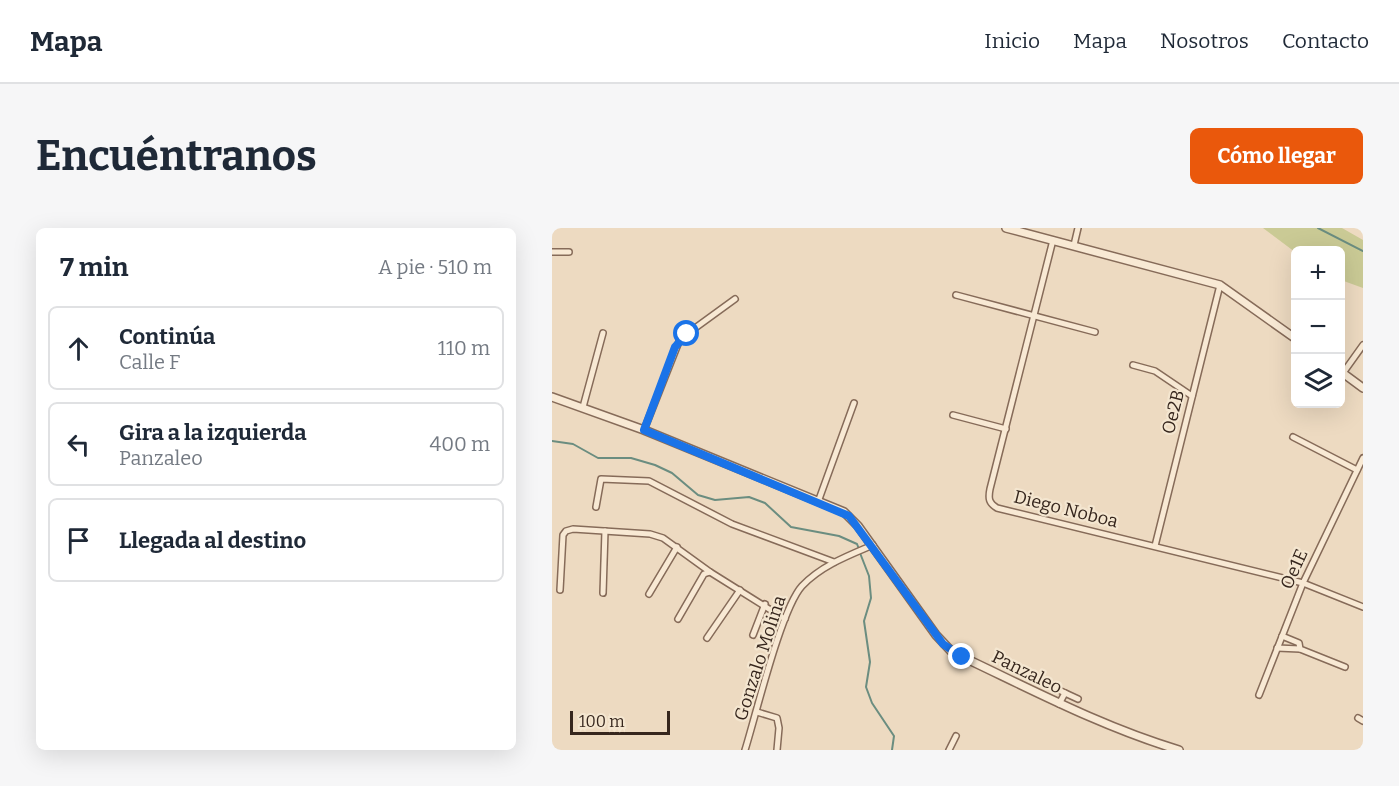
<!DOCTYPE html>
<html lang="es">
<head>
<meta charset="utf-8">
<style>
  :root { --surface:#fff; --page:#f6f6f7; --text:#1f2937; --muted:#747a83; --line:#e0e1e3; --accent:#ea580c }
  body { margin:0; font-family:Bitter,serif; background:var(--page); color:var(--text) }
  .controls { position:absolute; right:18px; top:18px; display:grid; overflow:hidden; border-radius:9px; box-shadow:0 6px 24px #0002 }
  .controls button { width:54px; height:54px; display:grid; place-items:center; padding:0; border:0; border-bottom:2px solid var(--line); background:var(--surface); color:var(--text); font:30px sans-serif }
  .scale { position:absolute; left:18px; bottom:15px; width:100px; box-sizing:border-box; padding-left:6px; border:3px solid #36261d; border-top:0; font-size:16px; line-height:21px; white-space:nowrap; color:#36261d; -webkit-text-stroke:4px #f4e6d0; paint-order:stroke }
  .stop { position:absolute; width:18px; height:18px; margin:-14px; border:4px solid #1a73e8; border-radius:50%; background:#fff }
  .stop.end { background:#1a73e8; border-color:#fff; box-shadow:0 2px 6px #0008 }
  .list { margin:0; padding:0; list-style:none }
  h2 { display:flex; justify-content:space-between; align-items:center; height:78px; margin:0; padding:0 24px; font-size:26px }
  h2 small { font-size:20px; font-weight:400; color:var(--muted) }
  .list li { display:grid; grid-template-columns:39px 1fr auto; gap:18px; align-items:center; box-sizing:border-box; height:84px; margin:0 12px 12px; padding:0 12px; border:2px solid var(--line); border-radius:9px }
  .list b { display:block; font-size:22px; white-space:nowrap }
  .list p { margin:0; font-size:20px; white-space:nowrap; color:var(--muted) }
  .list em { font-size:20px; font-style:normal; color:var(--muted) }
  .icon { flex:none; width:33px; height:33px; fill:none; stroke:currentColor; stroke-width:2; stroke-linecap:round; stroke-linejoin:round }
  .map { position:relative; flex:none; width:811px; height:522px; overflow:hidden; border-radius:9px }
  header { display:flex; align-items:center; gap:36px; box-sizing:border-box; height:84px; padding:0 30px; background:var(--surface); border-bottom:2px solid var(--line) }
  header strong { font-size:28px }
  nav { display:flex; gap:33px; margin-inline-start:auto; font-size:21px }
  .intro { display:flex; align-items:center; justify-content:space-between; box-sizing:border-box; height:144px; padding:0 36px }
  h1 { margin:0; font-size:42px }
  .button { padding:15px 27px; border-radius:9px; background:var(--accent); color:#fff; font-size:21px; font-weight:700 }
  main { display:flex; gap:36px; padding:0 36px }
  aside { flex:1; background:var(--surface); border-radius:9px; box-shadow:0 6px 24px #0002 }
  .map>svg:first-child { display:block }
  .green { fill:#caca95 }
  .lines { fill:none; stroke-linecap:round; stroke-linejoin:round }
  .stream { stroke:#6b8d80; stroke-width:2 }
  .minor-casing { stroke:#866b59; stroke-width:8 }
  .tertiary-casing { stroke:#866b59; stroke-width:10 }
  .minor { stroke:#f8e9d4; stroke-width:5 }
  .tertiary { stroke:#f8e9d4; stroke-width:7 }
  .route { stroke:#1a73e8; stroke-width:8 }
  .labels { text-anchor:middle; stroke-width:4.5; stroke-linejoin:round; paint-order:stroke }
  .street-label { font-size:18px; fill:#36261d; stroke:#f4e6d0 }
</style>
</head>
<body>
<header>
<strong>Mapa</strong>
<nav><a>Inicio</a><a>Mapa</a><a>Nosotros</a><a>Contacto</a></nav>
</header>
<div class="intro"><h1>Encuéntranos</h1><a class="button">Cómo llegar</a></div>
<main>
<aside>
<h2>7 min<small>A pie · 510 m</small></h2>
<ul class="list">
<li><svg class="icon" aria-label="ahead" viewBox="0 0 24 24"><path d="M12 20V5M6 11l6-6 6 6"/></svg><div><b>Continúa</b><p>Calle F</p></div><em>110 m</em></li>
<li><svg class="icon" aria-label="left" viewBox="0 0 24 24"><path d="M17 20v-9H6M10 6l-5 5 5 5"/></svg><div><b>Gira a la izquierda</b><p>Panzaleo</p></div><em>400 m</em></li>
<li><svg class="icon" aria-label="arrive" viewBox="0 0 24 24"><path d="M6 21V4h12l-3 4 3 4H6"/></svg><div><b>Llegada al destino</b></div></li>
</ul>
</aside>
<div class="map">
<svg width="811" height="522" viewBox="0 0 811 522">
  <rect width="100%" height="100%" fill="#eddac1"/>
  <!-- green -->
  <polygon class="green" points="711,0 790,0 811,12 811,60 789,52 788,22 743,24"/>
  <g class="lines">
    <!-- stream -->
    <g class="stream">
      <polyline points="766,0 811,23"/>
      <polyline points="0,213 21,216 46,230 79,230 103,237 120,245 146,267 163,272 197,269 213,275 239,299 287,308 305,316 307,321"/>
      <polyline points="308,325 317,348 319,370 312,393 318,434 314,459 320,475 342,508 340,522"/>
    </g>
    <!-- minor casing -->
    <g class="minor-casing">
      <g id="minor">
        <path d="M501 12 438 261C436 271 437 275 445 280L751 355 811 379"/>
        <polyline points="522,17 526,0"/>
        <polyline points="0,24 17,24"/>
        <polyline points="404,67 543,104"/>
        <polyline points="581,137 603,143 640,168"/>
        <polyline points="791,145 811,117"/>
        <polyline points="31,179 51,105"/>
        <polyline points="401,187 454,201"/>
        <polyline points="92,202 128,111 183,71"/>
        <polyline points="741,209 805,242"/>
        <polyline points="266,274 302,175"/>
        <polyline points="44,279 49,251 97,253 180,296 282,334"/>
        <polyline points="603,318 668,57"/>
        <polyline points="8,362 11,307 14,303 21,301 98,306 111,310 158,344"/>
        <polyline points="51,365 53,303"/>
        <polyline points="97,366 125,319"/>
        <polyline points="126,391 152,346 158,344 233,391"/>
        <polyline points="201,407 213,376"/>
        <polyline points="730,408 747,415 748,421 793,439"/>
        <polyline points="155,410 188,362"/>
        <polyline points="725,420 748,421"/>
        <polyline points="501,459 513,465"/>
        <polyline points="707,467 751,355 811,230"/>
        <polyline points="507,476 513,465 526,471"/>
        <polyline points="205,484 225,490 227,500 225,522"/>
        <polyline points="806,490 811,493"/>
        <path d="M193 522C204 487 229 381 250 358 269 338 295 328 321 317"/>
        <polyline points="397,522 404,508"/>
      </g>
    </g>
    <!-- tertiary casing -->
    <g class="tertiary-casing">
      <g id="tertiary">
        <polyline points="454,0 668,57 744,111"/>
        <polyline points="788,143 811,160"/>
        <path d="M0 169 92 202 292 284 306 298 384 407 400 424C475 459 547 498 627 522"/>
      </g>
    </g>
    <!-- minor -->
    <use href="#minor" class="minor"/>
    <!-- tertiary -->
    <use href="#tertiary" class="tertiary"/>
  </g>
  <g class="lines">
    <!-- route -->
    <polyline class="route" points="135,106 123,119 92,202 297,288 391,416 410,429"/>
  </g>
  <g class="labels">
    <!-- street labels -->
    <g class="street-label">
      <text transform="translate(621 184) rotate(-76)" y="6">Oe2B</text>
      <text transform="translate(514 281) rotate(14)" y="6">Diego Noboa</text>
      <text transform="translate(742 341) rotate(-66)" y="6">Oe1E</text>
      <text transform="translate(208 430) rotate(-72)" y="6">Gonzalo Molina</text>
      <text transform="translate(475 444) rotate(26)" y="6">Panzaleo</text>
    </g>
  </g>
</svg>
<div class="controls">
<button>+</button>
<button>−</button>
<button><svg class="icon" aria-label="layers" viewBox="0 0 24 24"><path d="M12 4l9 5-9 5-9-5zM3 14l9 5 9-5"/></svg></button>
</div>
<div class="scale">100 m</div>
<div class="stop" style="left:135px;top:106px"></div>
<div class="stop end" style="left:410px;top:429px"></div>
</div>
</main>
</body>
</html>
